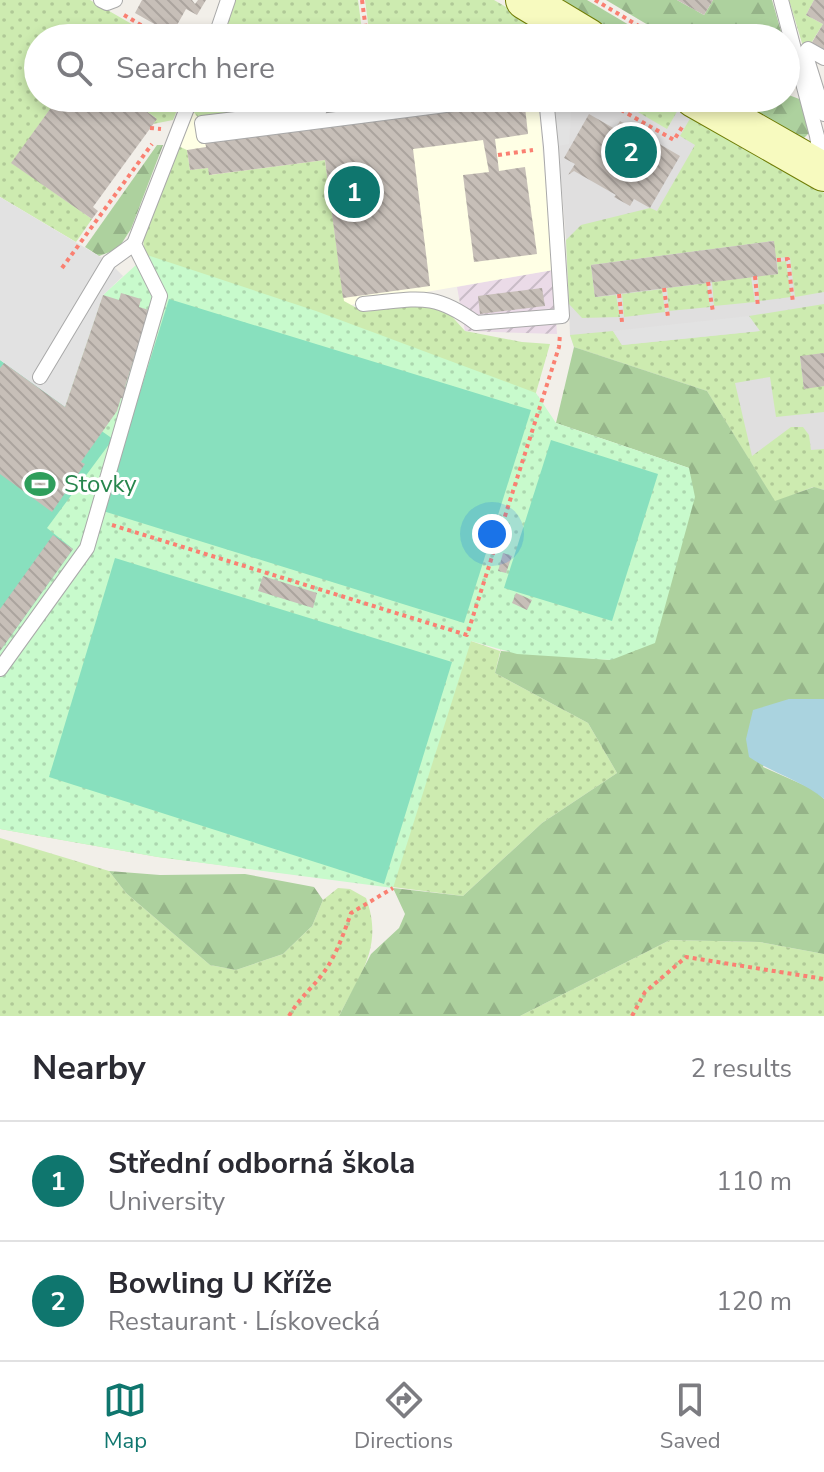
<!DOCTYPE html>
<html lang="en">
<head>
<meta charset="utf-8">
<style>
  :root { --surface:#fff; --page:#f2f2f3; --text:#2b2b33; --muted:#7c7c81; --line:#e1e1e2; --accent:#0f766e }
  body { margin:0; font-family:"Nunito Sans",sans-serif; background:var(--page); color:var(--text) }
  .you { position:absolute; left:492px; top:534px; width:28px; height:28px; margin:-20px; border:6px solid #fff; border-radius:50%; background:#1a73e8; box-shadow:0 0 0 12px #1a73e833 }
  .badge { display:grid; place-items:center; width:52px; height:52px; border-radius:50%; background:var(--accent); color:#fff; font-size:26px; font-weight:700 }
  .pin { position:absolute; translate:-50% -50%; border:4px solid #fff; box-shadow:0 2px 8px #0006 }
  .list { margin:0; padding:0; list-style:none }
  h2 { display:flex; justify-content:space-between; align-items:center; height:104px; margin:0; padding:0 32px; font-size:34px }
  h2 small { font-size:26px; font-weight:400; color:var(--muted) }
  .list li { display:grid; grid-template-columns:52px 1fr auto; gap:24px; align-items:center; box-sizing:border-box; height:120px; padding:0 32px; border-top:2px solid var(--line) }
  .list b { display:block; font-size:30px; white-space:nowrap }
  .list p { margin:0; font-size:26px; white-space:nowrap; color:var(--muted) }
  .list em { font-size:26px; font-style:normal; color:var(--muted) }
  .icon { flex:none; width:44px; height:44px; fill:none; stroke:currentColor; stroke-width:2; stroke-linecap:round; stroke-linejoin:round }
  .map { position:relative; flex:none; width:824px; height:1016px; overflow:hidden }
  .search { position:absolute; background:var(--surface); box-shadow:0 4px 12px #0003; left:24px; right:24px; top:24px; height:88px; display:flex; align-items:center; gap:20px; box-sizing:border-box; padding:0 28px; border-radius:44px; color:var(--muted); font-size:30px }
  .sheet { height:344px; background:var(--surface) }
  nav { display:flex; justify-content:space-around; align-items:center; box-sizing:border-box; height:112px; border-top:2px solid var(--line); background:var(--surface); font-size:22px; color:var(--muted) }
  nav a { display:grid; justify-items:center; gap:4px }
  nav .on { color:var(--accent) }
  .map>svg:first-child { display:block }
  .residential { fill:#e0dfdf }
  .industrial { fill:url(#industrial-furrows) }
  .education { fill:#ffffe5 }
  .grass { fill:url(#grass-dots) }
  .forest { fill:url(#forest-firs) }
  .park { fill:url(#park-dots) }
  .pitch { fill:#88e0be }
  .parking { fill:#e2e2e2 }
  .water { fill:#aad3df }
  .building { fill:url(#building-back-hatch) }
  .lines { fill:none; stroke-linecap:round; stroke-linejoin:round }
  .lane-casing { stroke:#a9a9a9; stroke-width:16 }
  .secondary-casing { stroke:#707d05; stroke-width:40 }
  .path { stroke:#fa8072; stroke-width:4; stroke-dasharray:4 4; stroke-linecap:butt }
  .lane { stroke:#fff; stroke-width:14 }
  .secondary { stroke:#f7fabf; stroke-width:38 }
  .labels { text-anchor:middle; stroke-width:6; stroke-linejoin:round; paint-order:stroke }
  .leisure-label { font-size:24px; fill:#27864d; stroke:#fff; text-anchor:start }
</style>
</head>
<body>
<div class="map">
<svg width="824" height="1016" viewBox="0 0 824 1016">
  <defs>
    <pattern id="industrial-furrows" width="10" height="10" patternUnits="userSpaceOnUse" patternTransform="scale(2)"><rect width="10" height="10" fill="#ebdbe8"/><path d="M-1 1l2-2M0 10L10 0M9 11l2-2" fill="none" stroke="#c9bcc7"/></pattern>
    <pattern id="grass-dots" width="8" height="8" patternUnits="userSpaceOnUse" patternTransform="scale(2)"><rect width="8" height="8" fill="#cdebb0"/><path d="M2 2h.1M6 6h.1" fill="none" stroke="#b0c997" stroke-width="1.8" stroke-linecap="round"/></pattern>
    <pattern id="forest-firs" width="22" height="20" patternUnits="userSpaceOnUse" patternTransform="scale(2)"><rect width="22" height="20" fill="#add19e"/><path d="M5 1l3.5 6h-7zM16 11l3.5 6h-7z" fill="#95b388"/></pattern>
    <pattern id="park-dots" width="8" height="8" patternUnits="userSpaceOnUse" patternTransform="scale(2)"><rect width="8" height="8" fill="#c8facc"/><path d="M2 2h.1M6 6h.1" fill="none" stroke="#acd6af" stroke-width="1.8" stroke-linecap="round"/></pattern>
    <pattern id="building-back-hatch" width="6" height="6" patternUnits="userSpaceOnUse" patternTransform="scale(2)"><rect width="6" height="6" fill="#c7bfb8"/><path d="M-1 5l2 2M0 0l6 6M5-1l2 2" fill="none" stroke="#aba49e"/></pattern>
  </defs>
  <rect width="100%" height="100%" fill="#f2efe9"/>
  <!-- residential -->
  <polygon class="residential" points="554,98 663,98 824,193 824,490 813,487 775,502 707,391 574,347 570,335 566,240"/>
  <!-- industrial -->
  <polygon class="industrial" points="553,270 557,334 465,331 457,287"/>
  <!-- education -->
  <polygon class="education" points="198,98 538,98 553,270 316,311 144,249 178,146"/>
  <!-- grass -->
  <g class="grass">
    <polygon points="0,0 90,0 156,38 38,38 38,98 58,98 12,163 92,219 76,242 0,197"/>
    <polygon points="235,0 358,0 363,38 222,38"/>
    <polygon points="365,0 494,0 530,21 531,38 370,38"/>
    <polygon points="789,0 814,0 806,15 823,24 805,53"/>
    <polygon points="128,98 182,98 173,120 153,124 156,118"/>
    <polygon points="198,98 318,98 320,109 202,123 193,111"/>
    <polygon points="614,98 663,98 679,108 667,129"/>
    <polygon points="692,115 824,193 824,292 795,297 790,257 776,258 773,241 591,265 595,297 616,295 620,317 582,318 569,304 566,240 581,225 650,208 657,211 695,145 680,136"/>
    <polygon points="178,146 187,150 190,170 208,168 210,175 325,160 344,301 364,312 421,304 447,311 465,331 522,342 550,344 531,410 164,287 144,249 143,238"/>
    <polygon points="786,261 791,297 759,301 758,276 778,274 777,262"/>
    <polygon points="751,277 755,302 714,306 712,282"/>
    <polygon points="707,283 710,307 669,311 667,288"/>
    <polygon points="662,289 665,312 624,317 622,294"/>
    <polygon points="824,304 824,353 800,357 804,388 824,386 824,412 776,417 770,377 735,383 752,456 791,427 803,427 809,435 811,450 824,449 824,490 813,487 775,502 707,391 574,347 570,335 613,331 622,345 759,331 749,316"/>
    <polygon points="556,423 495,673 588,723 617,773 542,823 463,896 158,857 0,829 0,757 471,641 500,651"/>
    <path d="M0 838 109 871 126 893 210 965 236 970 283 954 312 926 323 900 338 888 350 889 366 898C384 946 360 975 339 1016H0Z"/>
    <polygon points="670,940 760,942 824,954 824,1016 520,1016"/>
  </g>
  <!-- forest -->
  <g class="forest">
    <polygon points="555,0 587,0 651,38 619,38"/>
    <polygon points="606,0 677,0 704,15 713,0 772,0 783,38 670,38"/>
    <polygon points="786,94 802,100 809,133 801,141 721,98 786,98"/>
    <polygon points="157,145 163,145 131,229 118,249 99,256 85,247"/>
    <polygon points="574,347 707,391 775,501 814,487 824,490 824,699 789,699 763,767 815,790 824,799 824,954 760,942 670,940 520,1016 339,1016 371,954 399,928 405,914 393,888 463,896 542,823 617,773 588,723 495,673 501,651 611,660 689,468 556,423"/>
    <polygon points="109,871 160,875 245,874 314,887 323,900 312,926 283,954 236,970 210,965 126,893"/>
  </g>
  <!-- park -->
  <polygon class="park" points="147,255 316,311 536,393 556,423 689,468 695,497 655,643 611,660 517,654 471,641 393,888 158,857 0,829 0,360 65,406 103,295"/>
  <!-- pitch -->
  <g class="pitch">
    <polygon points="169,299 531,410 464,623 103,511"/>
    <polygon points="0,360 113,439 47,528 73,549 0,651"/>
    <polygon points="551,440 658,474 612,621 504,588"/>
    <polygon points="115,558 452,662 384,884 49,777"/>
  </g>
  <!-- parking -->
  <g class="parking">
    <polygon points="546,98 572,98 569,144 551,147"/>
    <polygon points="0,197 109,262 123,276 103,295 65,407 0,360"/>
    <polygon points="749,316 760,331 622,345 613,331"/>
  </g>
  <!-- water -->
  <path class="water" d="M789 699H824V799C803 781 772 773 749 757L746 739 753 710Z"/>
  <!-- building -->
  <g class="building">
    <polygon points="142,0 192,0 195,4 198,0 206,0 197,15 186,9 172,34 135,13"/>
    <polygon points="677,0 713,0 704,15"/>
    <polygon points="814,0 824,0 824,58 808,49 823,24 806,15"/>
    <polygon points="58,98 128,98 157,119 93,207 98,211 92,219 11,163"/>
    <polygon points="295,98 296,106 252,112 251,104"/>
    <polygon points="500,98 524,98 528,134 495,139 499,171 525,167 537,254 474,262 463,175 489,172 483,140 413,149 430,286 343,298 325,160 209,175 208,168 190,170 187,150 206,147 204,136"/>
    <polygon points="589,114 615,129 620,121 680,156 650,208 634,199 630,206 614,197 616,195 574,171 568,175 575,164 564,158"/>
    <polygon points="774,241 778,274 595,297 591,265"/>
    <polygon points="542,288 545,306 480,314 478,296"/>
    <polygon points="121,293 141,299 139,307 149,310 125,387 128,389 125,399 121,398 117,411 81,462 85,464 52,512 0,474 0,368 4,363 65,407 103,295 119,300"/>
    <polygon points="824,353 824,386 804,389 800,356"/>
    <polygon points="53,535 73,549 0,651 0,609"/>
    <polygon points="503,553 512,556 506,573 498,571"/>
    <polygon points="263,576 317,593 313,608 258,591"/>
    <polygon points="516,593 532,600 527,610 512,603"/>
  </g>
  <g class="lines">
    <!-- lane casing -->
    <g class="lane-casing">
      <g id="lane">
        <polyline points="101,0 107,3 115,0"/>
        <polyline points="781,0 817,136 822,167"/>
        <polyline points="539,12 540,38"/>
        <polyline points="215,38 228,0"/>
        <polyline points="824,58 808,49 805,53 824,114"/>
        <polyline points="318,98 320,109 202,123 204,136 500,98"/>
        <path d="M363 304C415 300 431 290 476 323L562 316 551 147 546 98"/>
        <polyline points="40,377 109,262 134,244"/>
        <polyline points="0,669 87,548 160,296 134,244 191,98"/>
      </g>
    </g>
    <!-- secondary casing -->
    <g class="secondary-casing">
      <g id="secondary">
        <polyline points="525,0 588,38"/>
        <polyline points="694,98 824,172"/>
      </g>
    </g>
    <!-- path -->
    <g class="path">
      <polyline points="362,0 367,38"/>
      <polyline points="595,0 659,38"/>
      <polyline points="124,15 163,38"/>
      <polyline points="600,98 674,140 684,124"/>
      <polyline points="150,128 161,129"/>
      <polyline points="498,155 533,150"/>
      <polyline points="777,260 788,259 793,303"/>
      <polyline points="62,268 152,144"/>
      <polyline points="755,276 758,307"/>
      <polyline points="708,282 713,312"/>
      <polyline points="664,288 668,317"/>
      <polyline points="619,294 622,322"/>
      <polyline points="112,525 467,635 559,347 560,334"/>
      <path d="M289 1016C298 1000 310 990 321 976 336 957 343 935 351 913L393 888"/>
      <polyline points="632,1016 645,992 686,957 824,979"/>
    </g>
    <!-- lane -->
    <use href="#lane" class="lane"/>
    <!-- secondary -->
    <use href="#secondary" class="secondary"/>
  </g>
  <!-- icons -->
  <defs>
    <g id="stadium-bare" transform="scale(2.4)"><path d="M0-5a6.5 5 0 1 0 0 10a6.5 5 0 1 0 0-10ZM-3.5-1.8h7v3.6h-7Z" fill="#2e9e5b" stroke="#fff" stroke-width="2.5" paint-order="stroke"/></g>
  </defs>
  <g fill-rule="evenodd">
    <use href="#stadium-bare" x="40" y="484"/>
  </g>
  <g class="labels">
    <!-- leisure labels -->
    <g class="leisure-label">
      <text x="64" y="492">Stovky</text>
    </g>
  </g>
</svg>
<div class="you"></div>
<div class="pin badge" style="left:354px;top:192px">1</div>
<div class="pin badge" style="left:631px;top:152px">2</div>
<div class="search"><svg class="icon" aria-label="search" viewBox="0 0 24 24"><circle cx="10" cy="10" r="6"/><path d="M15 15l6 6"/></svg>Search here</div>
</div>
<section class="sheet">
<h2>Nearby<small>2 results</small></h2>
<ul class="list">
<li><span class="badge">1</span><div><b>Střední odborná škola</b><p>University</p></div><em>110 m</em></li>
<li><span class="badge">2</span><div><b>Bowling U Kříže</b><p>Restaurant · Lískovecká</p></div><em>120 m</em></li>
</ul>
</section>
<nav>
<a class="on"><svg class="icon" aria-label="map" viewBox="0 0 24 24"><path d="M3 6l6-2 6 2 6-2v14l-6 2-6-2-6 2zM9 4v14M15 6v14"/></svg>Map</a>
<a><svg class="icon" aria-label="directions" viewBox="0 0 24 24"><path d="M12 3l9 9-9 9-9-9zM9 14v-3h6M13 9l2 2-2 2"/></svg>Directions</a>
<a><svg class="icon" aria-label="saved" viewBox="0 0 24 24"><path d="M7 4h10v16l-5-4-5 4z"/></svg>Saved</a>
</nav>
</body>
</html>
